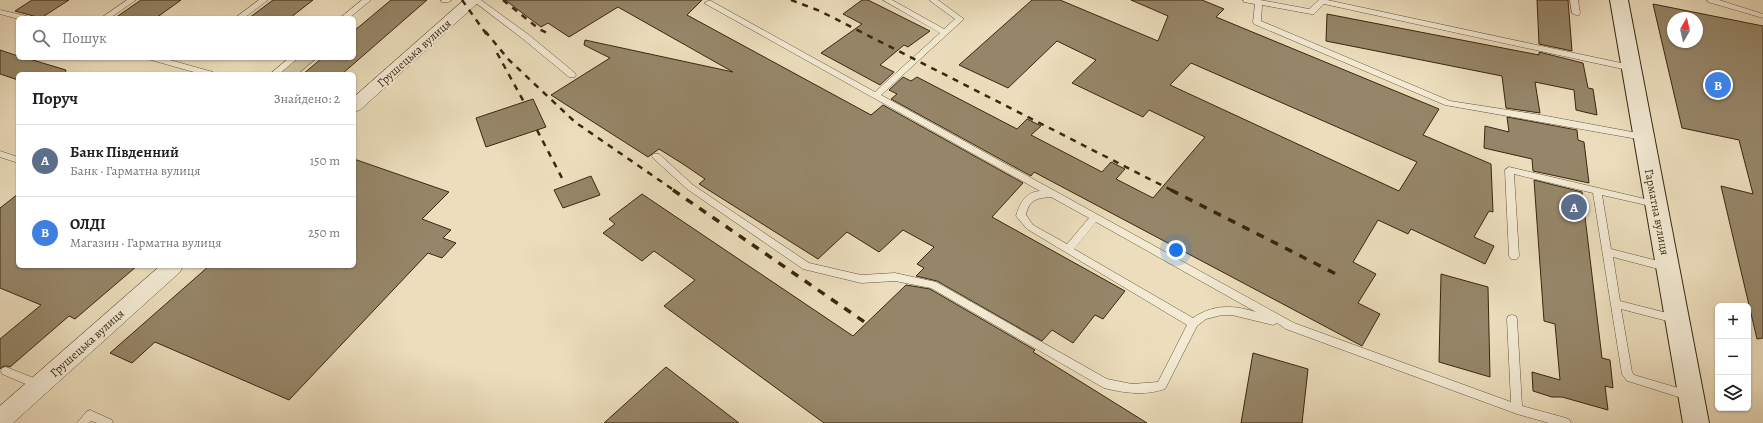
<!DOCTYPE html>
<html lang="uk">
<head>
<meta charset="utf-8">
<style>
  :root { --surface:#fff; --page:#f6f6f6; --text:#202124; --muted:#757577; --line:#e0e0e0; --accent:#7c3aed }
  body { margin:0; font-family:Alegreya,serif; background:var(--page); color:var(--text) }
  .controls { position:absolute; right:12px; bottom:12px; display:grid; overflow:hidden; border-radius:6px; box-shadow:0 1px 3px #0004 }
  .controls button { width:36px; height:36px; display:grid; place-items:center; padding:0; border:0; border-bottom:1px solid var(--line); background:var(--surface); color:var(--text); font:20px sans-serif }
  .compass { position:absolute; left:1667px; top:12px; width:36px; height:36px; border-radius:50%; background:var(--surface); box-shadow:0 1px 3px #0004; rotate:8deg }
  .you { position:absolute; left:1176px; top:250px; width:14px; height:14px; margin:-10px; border:3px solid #fff; border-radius:50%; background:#1a73e8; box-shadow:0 0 0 6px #1a73e833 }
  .badge { display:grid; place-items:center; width:26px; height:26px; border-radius:50%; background:var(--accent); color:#fff; font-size:13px; font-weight:700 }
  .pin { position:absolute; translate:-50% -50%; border:2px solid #fff; box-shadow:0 1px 4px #0006 }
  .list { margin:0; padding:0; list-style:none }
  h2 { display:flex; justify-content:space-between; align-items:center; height:52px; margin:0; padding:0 16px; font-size:17px }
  h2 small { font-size:13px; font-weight:400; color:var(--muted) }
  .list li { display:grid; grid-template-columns:26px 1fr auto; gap:12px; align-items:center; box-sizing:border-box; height:72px; padding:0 16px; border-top:1px solid var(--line) }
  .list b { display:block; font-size:15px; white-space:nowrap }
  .list p { margin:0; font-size:13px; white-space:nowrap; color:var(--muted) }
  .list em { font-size:13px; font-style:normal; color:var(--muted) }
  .icon { flex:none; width:22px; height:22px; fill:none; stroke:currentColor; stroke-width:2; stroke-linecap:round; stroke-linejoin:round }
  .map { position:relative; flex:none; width:1763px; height:423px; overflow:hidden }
  .search { position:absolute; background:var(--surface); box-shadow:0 1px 3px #0004; left:16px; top:16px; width:340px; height:44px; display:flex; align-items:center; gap:10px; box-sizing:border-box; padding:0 14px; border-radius:6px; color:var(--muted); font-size:15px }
  .panel { position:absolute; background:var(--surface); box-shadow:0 1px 3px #0004; left:16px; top:72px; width:340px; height:196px; border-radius:6px }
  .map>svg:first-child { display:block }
  .green { fill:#cebf9f; stroke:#847356 }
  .building { fill:#968669; stroke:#39270e; fill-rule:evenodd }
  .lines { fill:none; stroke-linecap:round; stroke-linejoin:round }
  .lane-casing { stroke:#66553a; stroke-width:1 }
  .street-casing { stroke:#66553a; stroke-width:1 }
  .secondary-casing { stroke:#39270e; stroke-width:2 }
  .lane { fill:#f3ead4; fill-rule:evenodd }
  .street { fill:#f3ead4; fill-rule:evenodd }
  .secondary { fill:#f3ead4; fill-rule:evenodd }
  .rail-far1 { stroke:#39270e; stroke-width:2.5; stroke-dasharray:6 6; stroke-linecap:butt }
  .rail { stroke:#39270e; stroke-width:3.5; stroke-dasharray:8 8; stroke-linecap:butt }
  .labels { text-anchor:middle; stroke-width:4; stroke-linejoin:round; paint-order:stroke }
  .street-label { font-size:12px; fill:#39270e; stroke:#f3ead4 }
</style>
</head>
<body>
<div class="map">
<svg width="1763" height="423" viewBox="0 0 1763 423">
  <rect width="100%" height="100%" fill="#ecdebd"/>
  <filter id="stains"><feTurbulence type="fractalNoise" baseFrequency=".005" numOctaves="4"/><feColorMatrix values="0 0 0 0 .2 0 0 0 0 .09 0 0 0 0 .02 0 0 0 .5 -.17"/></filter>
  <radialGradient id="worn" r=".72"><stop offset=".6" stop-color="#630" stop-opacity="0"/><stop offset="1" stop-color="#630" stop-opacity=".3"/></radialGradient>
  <!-- green -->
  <polygon class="green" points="297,58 316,59 298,74 277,74"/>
  <!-- building -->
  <g class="building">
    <polygon points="32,0 69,0 41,18 15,11"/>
    <polygon points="141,0 181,0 156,18 115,18"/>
    <polygon points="273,0 313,0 290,18 249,18"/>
    <polygon points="391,0 427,0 342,74 303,74 322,58 354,58 354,31"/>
    <polygon points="505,0 702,0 687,15 871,115 883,105 1023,183 992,217 1125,291 1103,319 1095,315 1073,343 1052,330 1042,341 937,281 916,276 924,268 917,264 934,247 903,230 879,252 847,232 818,259 699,184 705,179 683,164 659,149 648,157 551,95 610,58 584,45 585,40 733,72 618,7 569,37 548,23 541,27"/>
    <polygon points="862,0 868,0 930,31 908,47 904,45 880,65 894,72 880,85 821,53 862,24 843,14"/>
    <path d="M1032 0H1060L1158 41 1168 16 1131 0H1202L1224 9 1216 17 1439 109 1423 135 1491 164 1493 212 1489 211 1474 237 1494 246 1485 264 1411 229 1408 234 1378 220 1353 262 1376 274 1358 303 1380 314 1362 346 1034 172 1031 176 891 99 897 94 889 90 903 77 911 81 917 77 1017 129 1027 119 1041 126 1031 135 1102 172 1111 162 1125 169 1116 179 1153 198 1205 137 1149 110 1143 117 1072 83 1096 60 1057 41 1008 88 959 65ZM1191 63 1417 162 1399 191 1170 85Z"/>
    <polygon points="1537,0 1568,0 1572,51 1539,44"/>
    <path d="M1653 4 1763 26V338L1757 339 1721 186 1753 194 1739 140 1682 128ZM1673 18H1697V42H1673Z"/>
    <polygon points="1327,14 1539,55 1539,52 1583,63 1588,88 1593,89 1597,115 1576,110 1574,90 1535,82 1540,113 1506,108 1502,76 1326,41"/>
    <polygon points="0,50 18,56 18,58 26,58 66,70 65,74 18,74 18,80 0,74"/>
    <polygon points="533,99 546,127 486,147 476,118"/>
    <polygon points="1507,117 1577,130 1578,140 1584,142 1589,183 1533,171 1532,159 1484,148 1485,126 1509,132"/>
    <polygon points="354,159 449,192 422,219 451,230 443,238 456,243 442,258 428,253 289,400 155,342 132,363 110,353 209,266 354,266"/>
    <polygon points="591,176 600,195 563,208 554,190"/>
    <polygon points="1534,180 1582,192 1602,358 1610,360 1613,388 1605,386 1608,410 1562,397 1552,397 1533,391 1532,372 1560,380 1555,324 1544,321"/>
    <polygon points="18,194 18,266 137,266 75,319 69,316 10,367 6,366 2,367 0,369 0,339 41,305 0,288 0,208"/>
    <polygon points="642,194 853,336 906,285 930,289 1035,350 1033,352 1147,423 824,423 664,306 695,280 654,251 642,261 603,233 615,224 609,219"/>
    <polygon points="1441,274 1488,287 1490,377 1439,362"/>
    <polygon points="1253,353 1308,369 1302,423 1241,423"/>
    <polygon points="666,367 739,423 604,423"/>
  </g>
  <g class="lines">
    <!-- lane casing -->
    <g class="lane-casing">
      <g id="lane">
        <polygon points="127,0 136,0 110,18 101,18"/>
        <polygon points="259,0 268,0 244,18 235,18"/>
        <polygon points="362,0 371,0 349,18 340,18"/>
        <polygon points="441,0 452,0 448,2 442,2"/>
        <polygon points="472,0 481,0 529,35 575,73 576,75 575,77 569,77 523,39"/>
        <path d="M883 0H892L944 29 955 19 929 0H938L964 19 881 95 1294 323 1511 402 1507 319 1508 316 1512 315 1516 316 1517 319 1522 406 1566 418 1570 420 1571 423H1549L1517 414 1286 329 1277 323 1273 325 1232 315H1222L1206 319 1197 326 1165 389C1145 396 1124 393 1104 388L931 288 895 281 861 283 803 269 687 189 653 158 652 156 653 154H659L693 185 809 263 861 275 895 273 936 282 1107 379 1132 384 1158 382 1187 325 1027 229 1016 216C1020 203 1025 192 1040 191L704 3 708 1H711L875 92 940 33ZM1051 197 1089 218 1067 244 1033 225 1026 215C1029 200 1036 198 1051 197ZM1096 222 1256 312C1234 305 1213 304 1193 318L1074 249Z"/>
        <polygon points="1243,0 1260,0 1309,9 1319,0 1327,0 1635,66 1636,68 1635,70 1632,71 1324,4 1314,14 1311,14 1262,5 1261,21 1450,101 1541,115 1643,134 1647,137 1643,140 1445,105 1254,24 1253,22 1255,4 1244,2"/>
        <polygon points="1570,0 1578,0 1580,13 1579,15 1576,15 1572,13"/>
        <polygon points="1707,0 1719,0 1763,14 1763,18 1708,2"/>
        <polygon points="0,10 27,16 28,18 18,19 0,14"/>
        <polygon points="150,58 163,58 213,72 214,74 201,74 151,60"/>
        <polygon points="289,58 298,58 279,74 270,74"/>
        <polygon points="0,151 18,157 18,163 0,157"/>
        <polygon points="1509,167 1658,202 1659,204 1655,207 1602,195 1611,249 1666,263 1669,264 1671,267 1669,270 1666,271 1613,257 1620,301 1675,315 1679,316 1680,319 1679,322 1675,323 1621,309 1632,372 1634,375 1692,392 1693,395 1692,398 1688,400 1631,382 1627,381 1622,374 1593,193 1514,174 1519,256 1517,259 1511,259 1509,256 1505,170"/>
        <polygon points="6,367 44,382 45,385 44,388 40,390 2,374 1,371 2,368"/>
        <polygon points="90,410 112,420 113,423 97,423 91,421 89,423 77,423 86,412"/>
      </g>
    </g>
    <!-- street casing -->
    <g class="street-casing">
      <g id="street">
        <polygon points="464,0 481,0 360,110 354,112 354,97"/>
        <polygon points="160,266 183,266 180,272 13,423 0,423 0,406"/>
      </g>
    </g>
    <!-- secondary casing -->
    <g class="secondary-casing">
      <polygon id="secondary" points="1610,0 1628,0 1709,423 1683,423"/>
    </g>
    <!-- lane -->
    <use href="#lane" class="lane"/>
    <!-- street -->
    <use href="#street" class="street"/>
    <!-- secondary -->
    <use href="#secondary" class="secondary"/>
    <!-- rail-far1 -->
    <g class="rail-far1">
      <polyline points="462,0 487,35"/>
      <polyline points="503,0 539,29 551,35"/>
      <polyline points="791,0 820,11 1173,191"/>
      <polyline points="485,31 509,60 575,122 675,191"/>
      <polyline points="497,53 524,102"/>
      <polyline points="537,130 562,178"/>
    </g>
    <!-- rail -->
    <g class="rail">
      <polyline points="673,190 866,323"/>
      <polyline points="1171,190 1340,276"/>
    </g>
  </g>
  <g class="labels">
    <!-- street labels -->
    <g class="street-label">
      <text transform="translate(414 53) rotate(-42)" y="4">Грушецька вулиця</text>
      <text transform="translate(1657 212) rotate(79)" y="4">Гарматна вулиця</text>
      <text transform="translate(87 343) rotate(-42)" y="4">Грушецька вулиця</text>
    </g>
  </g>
  <rect width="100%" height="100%" filter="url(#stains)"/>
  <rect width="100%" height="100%" fill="url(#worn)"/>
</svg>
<div class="controls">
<button>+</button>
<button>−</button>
<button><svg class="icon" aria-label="layers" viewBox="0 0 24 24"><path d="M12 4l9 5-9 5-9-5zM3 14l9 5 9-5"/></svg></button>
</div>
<svg class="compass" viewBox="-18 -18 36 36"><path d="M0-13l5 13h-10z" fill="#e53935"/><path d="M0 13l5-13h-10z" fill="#757577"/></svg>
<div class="you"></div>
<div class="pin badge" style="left:1574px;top:207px;background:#5c6f8a">A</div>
<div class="pin badge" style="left:1718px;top:85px;background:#3f7fe0">B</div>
<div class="search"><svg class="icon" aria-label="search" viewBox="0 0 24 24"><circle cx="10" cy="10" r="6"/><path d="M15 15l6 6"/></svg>Пошук</div>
<section class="panel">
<h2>Поруч<small>Знайдено: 2</small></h2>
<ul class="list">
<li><span class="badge" style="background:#5c6f8a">A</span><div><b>Банк Південний</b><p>Банк · Гарматна вулиця</p></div><em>150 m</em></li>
<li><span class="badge" style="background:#3f7fe0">B</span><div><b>ОЛДІ</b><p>Магазин · Гарматна вулиця</p></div><em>250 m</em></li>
</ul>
</section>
</div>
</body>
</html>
